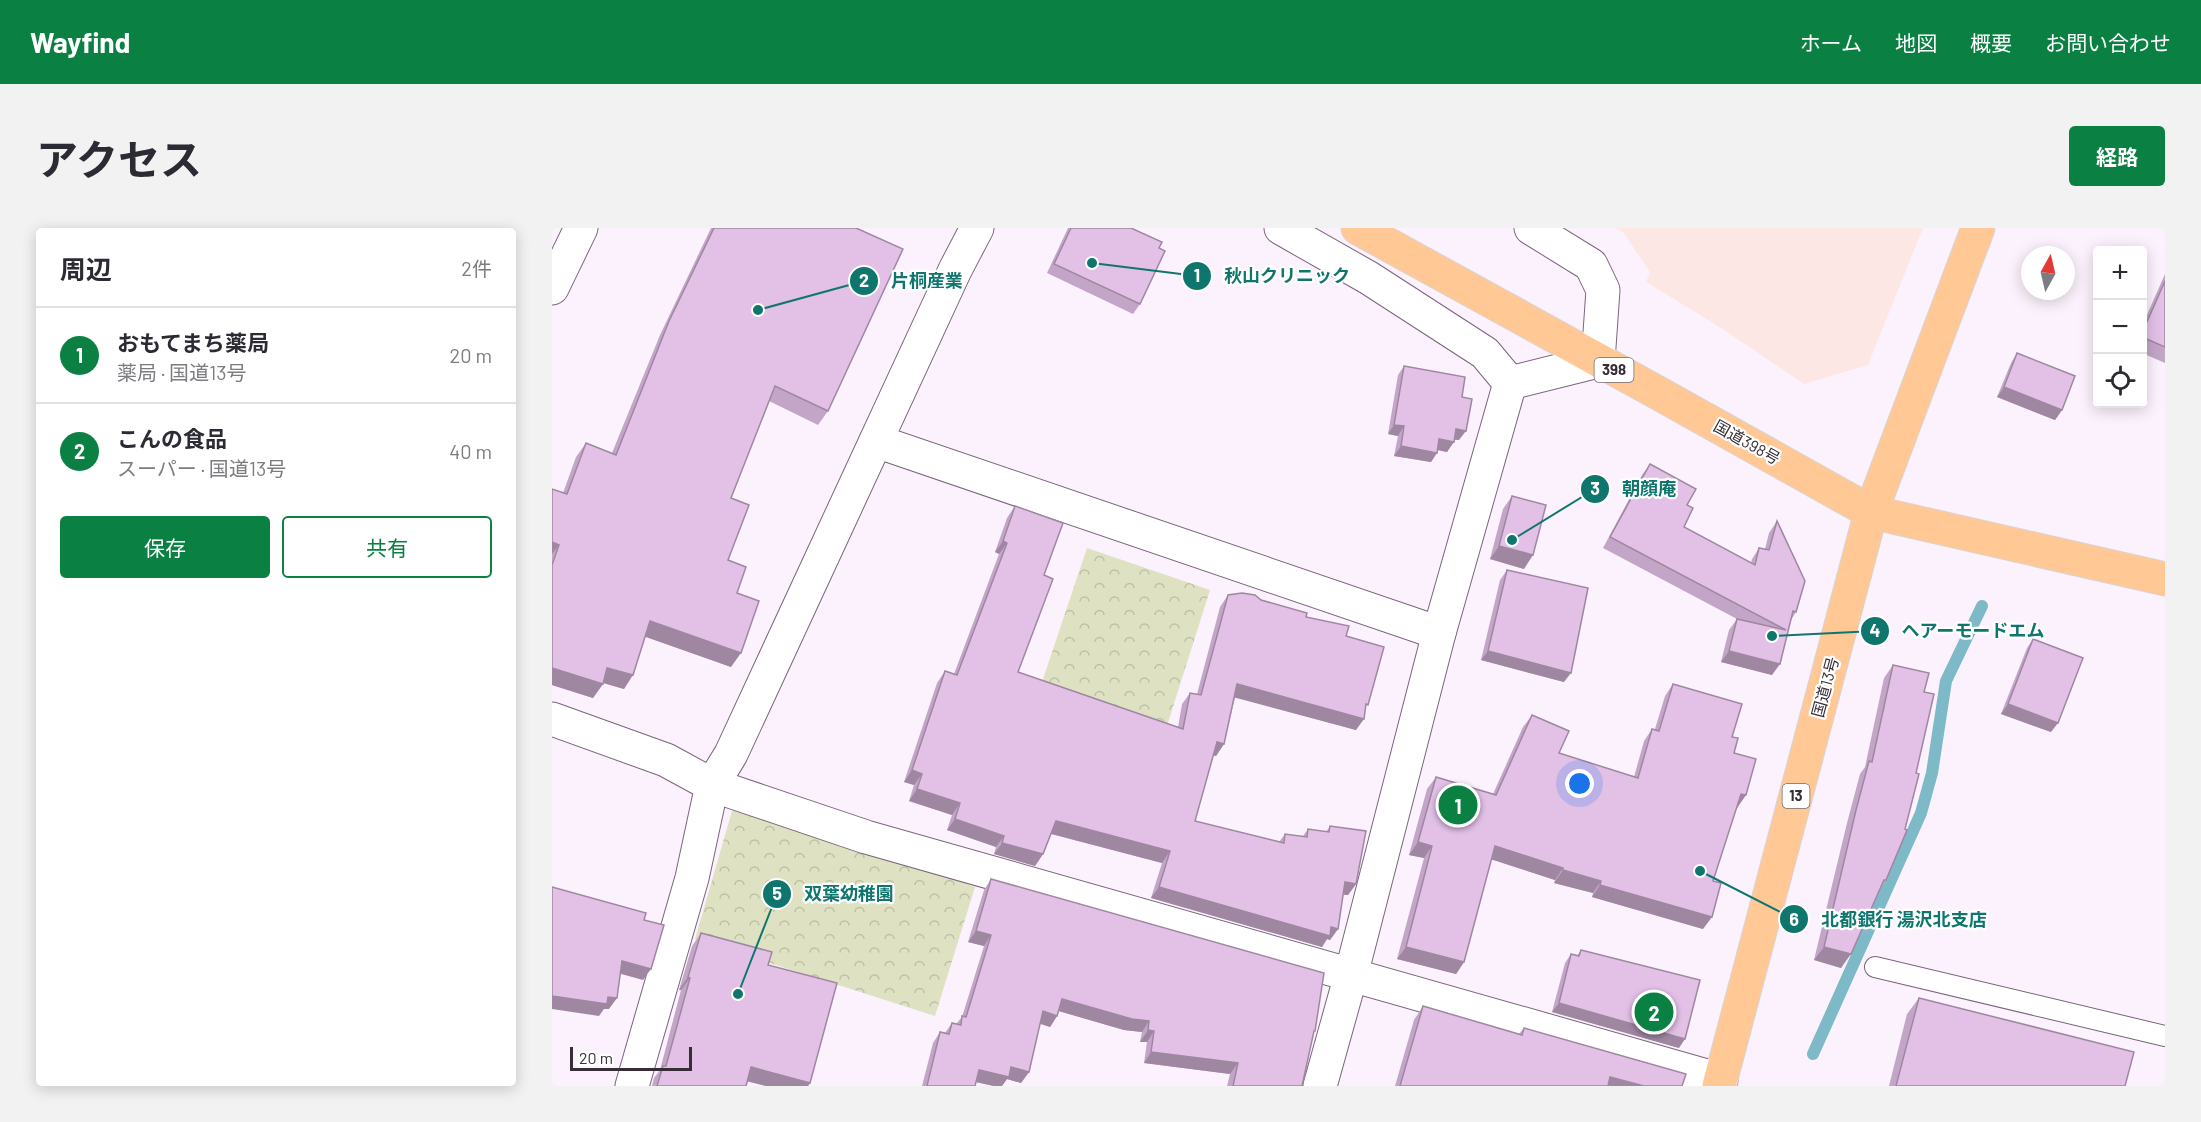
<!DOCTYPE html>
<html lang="ja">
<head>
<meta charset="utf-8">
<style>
  :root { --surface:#fff; --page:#f2f2f3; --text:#2b2b33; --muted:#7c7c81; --line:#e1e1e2; --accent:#0b8043 }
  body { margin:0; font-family:Barlow,"Noto Sans JP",sans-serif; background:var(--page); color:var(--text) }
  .controls { position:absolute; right:18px; top:18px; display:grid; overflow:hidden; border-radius:6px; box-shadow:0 3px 15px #0003 }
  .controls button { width:54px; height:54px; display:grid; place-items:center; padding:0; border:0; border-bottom:2px solid var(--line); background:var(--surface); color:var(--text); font:30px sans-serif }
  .compass { position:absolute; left:1469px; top:18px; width:54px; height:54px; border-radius:50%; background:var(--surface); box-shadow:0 3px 15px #0003; rotate:8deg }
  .scale { position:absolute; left:18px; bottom:15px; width:122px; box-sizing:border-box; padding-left:6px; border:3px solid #362d37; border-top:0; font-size:16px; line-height:21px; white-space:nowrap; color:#362d37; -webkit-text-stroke:4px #fff; paint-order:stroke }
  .you { position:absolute; left:1028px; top:556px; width:21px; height:21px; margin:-15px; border:4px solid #fff; border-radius:50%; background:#1a73e8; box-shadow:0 0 0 9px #1a73e833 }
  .badge { display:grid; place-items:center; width:39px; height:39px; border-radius:50%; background:var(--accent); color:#fff; font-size:20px; font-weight:700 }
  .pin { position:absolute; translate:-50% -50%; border:3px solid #fff; box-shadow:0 2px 6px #0006 }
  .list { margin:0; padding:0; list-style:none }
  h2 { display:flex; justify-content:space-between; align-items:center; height:78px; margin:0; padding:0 24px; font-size:26px }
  h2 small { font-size:20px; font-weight:400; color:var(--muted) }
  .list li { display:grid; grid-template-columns:39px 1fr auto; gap:18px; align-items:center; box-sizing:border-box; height:96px; padding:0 24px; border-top:2px solid var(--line) }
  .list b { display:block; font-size:22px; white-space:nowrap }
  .list p { margin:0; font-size:20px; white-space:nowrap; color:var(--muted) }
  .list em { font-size:20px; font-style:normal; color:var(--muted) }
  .actions { display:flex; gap:12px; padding:18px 24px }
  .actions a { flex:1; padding:14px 0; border:2px solid var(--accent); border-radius:6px; text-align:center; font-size:21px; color:var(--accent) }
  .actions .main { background:var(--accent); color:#fff }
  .icon { flex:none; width:33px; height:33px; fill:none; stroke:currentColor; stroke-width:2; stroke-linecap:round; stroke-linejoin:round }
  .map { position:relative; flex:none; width:1613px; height:858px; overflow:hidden; border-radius:6px }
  header { display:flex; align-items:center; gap:36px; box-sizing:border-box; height:84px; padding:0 30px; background:var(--accent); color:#fff }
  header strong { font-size:28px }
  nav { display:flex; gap:33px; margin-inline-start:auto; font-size:21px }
  .intro { display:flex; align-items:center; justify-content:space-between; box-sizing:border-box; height:144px; padding:0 36px }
  h1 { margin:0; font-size:42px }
  .button { padding:15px 27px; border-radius:6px; background:var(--accent); color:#fff; font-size:21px; font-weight:700 }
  main { display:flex; gap:36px; padding:0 36px }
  aside { flex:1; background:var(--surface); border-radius:6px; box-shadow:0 3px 15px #0003 }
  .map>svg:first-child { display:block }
  .commercial { fill:#fce7e4 }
  .park { fill:url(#park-crowns) }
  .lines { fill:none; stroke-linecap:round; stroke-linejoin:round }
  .stream { stroke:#7db9c6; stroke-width:12 }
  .service-casing { stroke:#7a657c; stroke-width:22 }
  .minor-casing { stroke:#7a657c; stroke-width:35 }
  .trunk-casing { stroke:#d7d5d7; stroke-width:35 }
  .service { stroke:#fff; stroke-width:20 }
  .minor { stroke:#fff; stroke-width:33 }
  .trunk { stroke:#ffc894; stroke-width:33 }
  .wall { fill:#c3a6c7 }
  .shaded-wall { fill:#9f87a2 }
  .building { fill:#e3c1e7; stroke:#9f87a2; stroke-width:1.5 }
  .labels { text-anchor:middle; stroke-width:4.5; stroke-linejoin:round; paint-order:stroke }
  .shield { fill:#fff; stroke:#726c73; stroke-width:1.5 }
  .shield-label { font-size:15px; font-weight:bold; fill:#362d37 }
  .street-label { font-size:16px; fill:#362d37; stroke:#fff }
  .leader { fill:none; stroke:#0f766e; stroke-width:2 }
  .callout-dot { fill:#0f766e; stroke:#fff; stroke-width:2 }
  .mark-label { font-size:18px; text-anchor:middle; font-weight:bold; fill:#fff }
  .callout-label { font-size:18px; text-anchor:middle; font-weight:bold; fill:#0f766e; stroke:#fff; stroke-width:4.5; stroke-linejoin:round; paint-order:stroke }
</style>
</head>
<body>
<header>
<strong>Wayfind</strong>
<nav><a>ホーム</a><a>地図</a><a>概要</a><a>お問い合わせ</a></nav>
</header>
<div class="intro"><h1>アクセス</h1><a class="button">経路</a></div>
<main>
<aside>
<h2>周辺<small>2件</small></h2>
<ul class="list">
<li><span class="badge">1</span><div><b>おもてまち薬局</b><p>薬局 · 国道13号</p></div><em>20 m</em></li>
<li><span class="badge">2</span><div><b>こんの食品</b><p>スーパー · 国道13号</p></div><em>40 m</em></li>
</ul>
<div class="actions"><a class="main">保存</a><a>共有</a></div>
</aside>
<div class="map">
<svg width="1613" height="858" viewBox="0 0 1613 858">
  <defs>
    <pattern id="park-crowns" width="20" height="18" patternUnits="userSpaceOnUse" patternTransform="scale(1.5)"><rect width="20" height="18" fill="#dee1c2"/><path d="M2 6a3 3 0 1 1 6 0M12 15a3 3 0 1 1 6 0" fill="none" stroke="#bfc1a7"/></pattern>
  </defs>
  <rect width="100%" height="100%" fill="#fcf2fd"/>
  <!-- commercial -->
  <polygon class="commercial" points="1063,0 1371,0 1316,137 1252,156 1169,100 1094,54 1098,44 1071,4"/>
  <!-- park -->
  <g class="park">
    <polygon points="535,320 658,362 614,501 489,457"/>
    <polygon points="196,576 423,659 383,788 143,711 180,583"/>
  </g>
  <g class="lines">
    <!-- stream -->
    <polyline class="stream" points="1261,826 1369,585 1380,545 1394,453 1430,378"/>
    <!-- service casing -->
    <g class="service-casing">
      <polyline id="service" points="1323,739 1613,808"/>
    </g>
    <!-- minor casing -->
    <g class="minor-casing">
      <g id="minor">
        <polyline points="729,0 817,50 933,125 958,155"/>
        <polyline points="0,60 29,0"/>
        <polyline points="958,155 1046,133 1051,62 1039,37 979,0"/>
        <polyline points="324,213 887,405"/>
        <polyline points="0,491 114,532 160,557 314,609 1169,852"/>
        <polyline points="80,858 140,650 160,557 179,526 403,42 425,0"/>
        <polyline points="768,858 799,747 887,405 958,155"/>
      </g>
    </g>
    <!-- trunk casing -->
    <g class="trunk-casing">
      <g id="trunk">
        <polyline points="806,0 1108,166 1319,284 1613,351"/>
        <polyline points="1167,858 1319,284 1426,0"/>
      </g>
    </g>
    <!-- service -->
    <use href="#service" class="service"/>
    <!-- minor -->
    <use href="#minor" class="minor"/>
    <!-- trunk -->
    <use href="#trunk" class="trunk"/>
  </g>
  <!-- wall -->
  <g class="wall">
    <polygon points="159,0 304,0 276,183 266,197 217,173 179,270 176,332 185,365 179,439 93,408 72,461 51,455 41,470 0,457 0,261 11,265 24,229 34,215 60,225 108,107"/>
    <polygon points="516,0 579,0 588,76 581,86 495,45"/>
    <polygon points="1613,46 1613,135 1590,125 1590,98"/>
    <polygon points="1465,125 1510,182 1503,192 1445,169 1459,135"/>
    <polygon points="852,138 910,169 907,212 902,212 895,224 886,222 879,234 842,228 846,208 836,206 846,147"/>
    <polygon points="1098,236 1135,277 1132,299 1199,335 1200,331 1207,320 1213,321 1217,305 1225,293 1244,384 1239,392 1220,447 1169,434 1177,402 1185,391 1051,320 1090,247"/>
    <polygon points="960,268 972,341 938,331 951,281"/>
    <polygon points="463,278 492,347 466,444 626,499 630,476 638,465 645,466 668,379 676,367 709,372 754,389 794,408 813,481 804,502 683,469 672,516 664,528 661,527 643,593 727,614 733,606 751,608 756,601 774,604 778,598 804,656 796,667 791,667 786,701 778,712 775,711 770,719 599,670 610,635 499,606 491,626 483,638 442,626 444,619 395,602 400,587 357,573 362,557 352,554 385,455 393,443 402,446 447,326 443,324 455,290"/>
    <polygon points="955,342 1012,454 929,432 948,352"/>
    <polygon points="1481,411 1499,504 1449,486 1475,420"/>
    <polygon points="1341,437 1334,652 1327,663 1289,740 1262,732 1295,595 1308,546 1313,539 1332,450"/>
    <polygon points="1121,456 1180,509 1182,525 1194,567 1185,579 1161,653 1151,701 1040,669 1041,665 1002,655 1003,652 939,631 912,734 904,746 845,731 872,630 857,627 875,561 884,549 941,566 971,499 980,487 1007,525 1082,549 1092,513 1100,501 1103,501 1113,468"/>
    <polygon points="439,651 761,807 750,858 675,858 678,846 592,835 595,814 588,814 590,804 572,802 507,783 505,788 498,799 488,796 477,844 469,855 455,851 450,858 442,858 424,854 423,858 370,858 381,815 388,804 393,805 400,795 404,796 410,789 432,718 416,714 432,662"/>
    <polygon points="149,705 216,737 258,855 256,858 214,858 195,853 194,858 100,858 102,850 108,842 129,762 127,762 140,718"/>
    <polygon points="1029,722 1127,820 1000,784 1013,735 1019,726 1025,728"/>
    <polygon points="1367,770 1573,858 1337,858 1355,786"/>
    <polygon points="871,778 967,806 972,800 1130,858 843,858 862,792"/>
  </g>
  <!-- shaded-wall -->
  <g class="shaded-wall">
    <polygon points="1452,159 1510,182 1503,192 1445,169"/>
    <polygon points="842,197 852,198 846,208 836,206"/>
    <polygon points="904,201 914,203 907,212 898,211"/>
    <polygon points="887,211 902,214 895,224 881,221"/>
    <polygon points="849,218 885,225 879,234 842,228"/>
    <polygon points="451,313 455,315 447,326 443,324"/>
    <polygon points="0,314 7,317 0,326"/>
    <polygon points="947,318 981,327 972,341 938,331"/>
    <polygon points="98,393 189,425 179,439 88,407"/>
    <polygon points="936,423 1019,445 1012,454 929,432"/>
    <polygon points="1177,423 1228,436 1220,447 1169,434"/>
    <polygon points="0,440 51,456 41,470 0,457"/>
    <polygon points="55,440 81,447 72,461 45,453"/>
    <polygon points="685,456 812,491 804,502 677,468"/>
    <polygon points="1456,476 1506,495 1499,504 1449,486"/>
    <polygon points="665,514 672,516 664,528 657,526"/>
    <polygon points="360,542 370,546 362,557 352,554"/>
    <polygon points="365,561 408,575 400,587 357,573"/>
    <polygon points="1189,566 1194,567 1185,580 1181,578"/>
    <polygon points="403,591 452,608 444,619 395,602"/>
    <polygon points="504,593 618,623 610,635 496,605"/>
    <polygon points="866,614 880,618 872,630 857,627"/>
    <polygon points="450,615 491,626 483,638 442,626"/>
    <polygon points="943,618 1011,640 1003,652 935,630"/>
    <polygon points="1011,642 1049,653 1041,665 1002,655"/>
    <polygon points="793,654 804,656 796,667 785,666"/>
    <polygon points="1048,657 1160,689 1151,701 1040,669"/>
    <polygon points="607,659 779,699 786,701 778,712 775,711 770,719 599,670"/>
    <polygon points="424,703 439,707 432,718 416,714"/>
    <polygon points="854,719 912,734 904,746 845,731"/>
    <polygon points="1272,719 1299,726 1289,740 1262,732"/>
    <polygon points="70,733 99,741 91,752 62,744"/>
    <polygon points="136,749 138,750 129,762 127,762"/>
    <polygon points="0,768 56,769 65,770 57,781 52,781 47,788 0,781"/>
    <polygon points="510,771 597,793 590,804 572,802 503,782"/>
    <polygon points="1007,775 1133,811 1127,820 1000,784"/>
    <polygon points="491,783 505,788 498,799 484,794"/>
    <polygon points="596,802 602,803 595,814 588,814"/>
    <polygon points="599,824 686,835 678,846 592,835"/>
    <polygon points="199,839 258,855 256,858 214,858 190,852"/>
    <polygon points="459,839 477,844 469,855 455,851 450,858 442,858 419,853 427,842"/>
    <polygon points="1058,849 1092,858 1052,858"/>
  </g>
  <!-- building -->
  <g class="building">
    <polygon points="162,0 304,0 351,21 276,183 223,158 179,270 197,277 176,332 194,339 185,365 207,373 189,425 98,393 81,447 55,440 51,456 0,440 0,337 7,317 0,314 0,261 15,266 34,215 64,227 117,93"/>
    <polygon points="519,0 579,0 610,14 607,20 613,23 588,76 502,36"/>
    <polygon points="1613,53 1613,119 1590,109 1590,105"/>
    <polygon points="1465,125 1523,148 1510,182 1452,159"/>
    <polygon points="852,138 913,149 910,169 920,171 914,203 904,201 902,214 887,211 885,225 849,218 852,198 842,197"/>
    <polygon points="1098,236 1144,261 1135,277 1141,280 1132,299 1203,337 1207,320 1217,322 1225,293 1253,353 1244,384 1241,383 1228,436 1177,423 1185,391 1234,402 1058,309"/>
    <polygon points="960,268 994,277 981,327 947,318"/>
    <polygon points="463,278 511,295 492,347 501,351 466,444 631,501 638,465 649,467 676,367 690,365 703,367 709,372 755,385 754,389 797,398 794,408 832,419 816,477 814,476 812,491 685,456 672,516 665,514 643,593 732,615 733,606 755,609 756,601 777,604 778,598 814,603 804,656 793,654 786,701 779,699 778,708 607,659 618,623 504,593 491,626 450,615 452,608 403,591 408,575 365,561 370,546 360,542 393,443 405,447 455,315 451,313"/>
    <polygon points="955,342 1036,360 1019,445 936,423"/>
    <polygon points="1481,411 1531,430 1506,495 1456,476"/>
    <polygon points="1341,437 1377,445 1372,464 1382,466 1364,545 1367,546 1353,601 1355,602 1334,652 1332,652 1299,726 1272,719 1304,582 1317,533 1320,534"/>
    <polygon points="1121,456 1190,476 1180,509 1186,510 1182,525 1204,531 1194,567 1189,566 1161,653 1169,655 1160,689 1048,657 1049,653 1011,642 1011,640 943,618 912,734 854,719 880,618 866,614 884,549 944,567 980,487 1017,503 1007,525 1086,550 1100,501 1107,503"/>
    <polygon points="439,651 772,745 763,803 762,803 750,858 681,858 686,835 599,824 602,803 596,802 597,793 580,791 510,771 505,788 491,783 477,844 459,839 457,849 427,842 423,858 375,858 388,804 397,806 400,795 409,797 410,788 414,789 439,707 424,703"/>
    <polygon points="0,659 94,685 92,692 112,697 99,741 70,733 65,770 56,769 55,776 0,768"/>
    <polygon points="149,705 220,724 216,737 285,755 258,855 199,839 194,858 105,858 111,838 114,838 138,750 136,749"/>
    <polygon points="1029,722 1148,752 1133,811 1007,775 1019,726 1027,728"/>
    <polygon points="1367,770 1582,824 1573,858 1344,858"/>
    <polygon points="871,778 970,807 972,800 1134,846 1130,858 1092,858 1058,849 1056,858 848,858"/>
  </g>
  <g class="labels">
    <!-- shield labels -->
    <g class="shield">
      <rect x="1042.5" y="130" width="39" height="24" rx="4.5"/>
      <rect x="1230.5" y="556" width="27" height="24" rx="4.5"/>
    </g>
    <g class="shield-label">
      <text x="1062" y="147">398</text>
      <text x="1244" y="573">13</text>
    </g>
    <!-- street labels -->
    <g class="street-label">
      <text transform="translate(1195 214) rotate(29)" y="6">国道398号</text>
      <text transform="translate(1273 459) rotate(-75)" y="6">国道13号</text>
    </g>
  </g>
  <!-- callouts -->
  <path class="leader" d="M540 35L645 48M206 82L312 53M960 312L1043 261M1220 408L1323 403M186 766L225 666M1148 643L1242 691"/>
  <g class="callout-dot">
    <circle cx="540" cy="35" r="6"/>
    <circle cx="206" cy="82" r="6"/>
    <circle cx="960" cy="312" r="6"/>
    <circle cx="1220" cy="408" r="6"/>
    <circle cx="186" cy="766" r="6"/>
    <circle cx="1148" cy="643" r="6"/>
    <circle cx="645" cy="48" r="15"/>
    <circle cx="312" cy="53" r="15"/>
    <circle cx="1043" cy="261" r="15"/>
    <circle cx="1323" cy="403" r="15"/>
    <circle cx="225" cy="666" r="15"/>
    <circle cx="1242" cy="691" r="15"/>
  </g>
  <g class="mark-label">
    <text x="645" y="54">1</text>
    <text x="312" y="59">2</text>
    <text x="1043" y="267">3</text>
    <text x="1323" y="409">4</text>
    <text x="225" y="672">5</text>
    <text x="1242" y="698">6</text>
  </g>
  <g class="callout-label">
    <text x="735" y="54">秋山クリニック</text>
    <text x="375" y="59">片桐産業</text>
    <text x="1097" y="267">朝顔庵</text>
    <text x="1421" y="409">ヘアーモードエム</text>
    <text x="297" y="672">双葉幼稚園</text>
    <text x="1352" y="698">北都銀行 湯沢北支店</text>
  </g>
</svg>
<div class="controls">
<button>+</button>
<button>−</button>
<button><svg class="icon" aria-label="locate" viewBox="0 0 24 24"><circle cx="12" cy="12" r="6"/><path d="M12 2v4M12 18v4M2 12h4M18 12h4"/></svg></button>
</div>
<svg class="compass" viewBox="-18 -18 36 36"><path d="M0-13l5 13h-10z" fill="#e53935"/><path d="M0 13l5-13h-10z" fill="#7c7c81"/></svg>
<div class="scale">20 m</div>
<div class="you"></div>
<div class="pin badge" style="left:906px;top:577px">1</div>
<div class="pin badge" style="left:1102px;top:784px">2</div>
</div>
</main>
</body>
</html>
